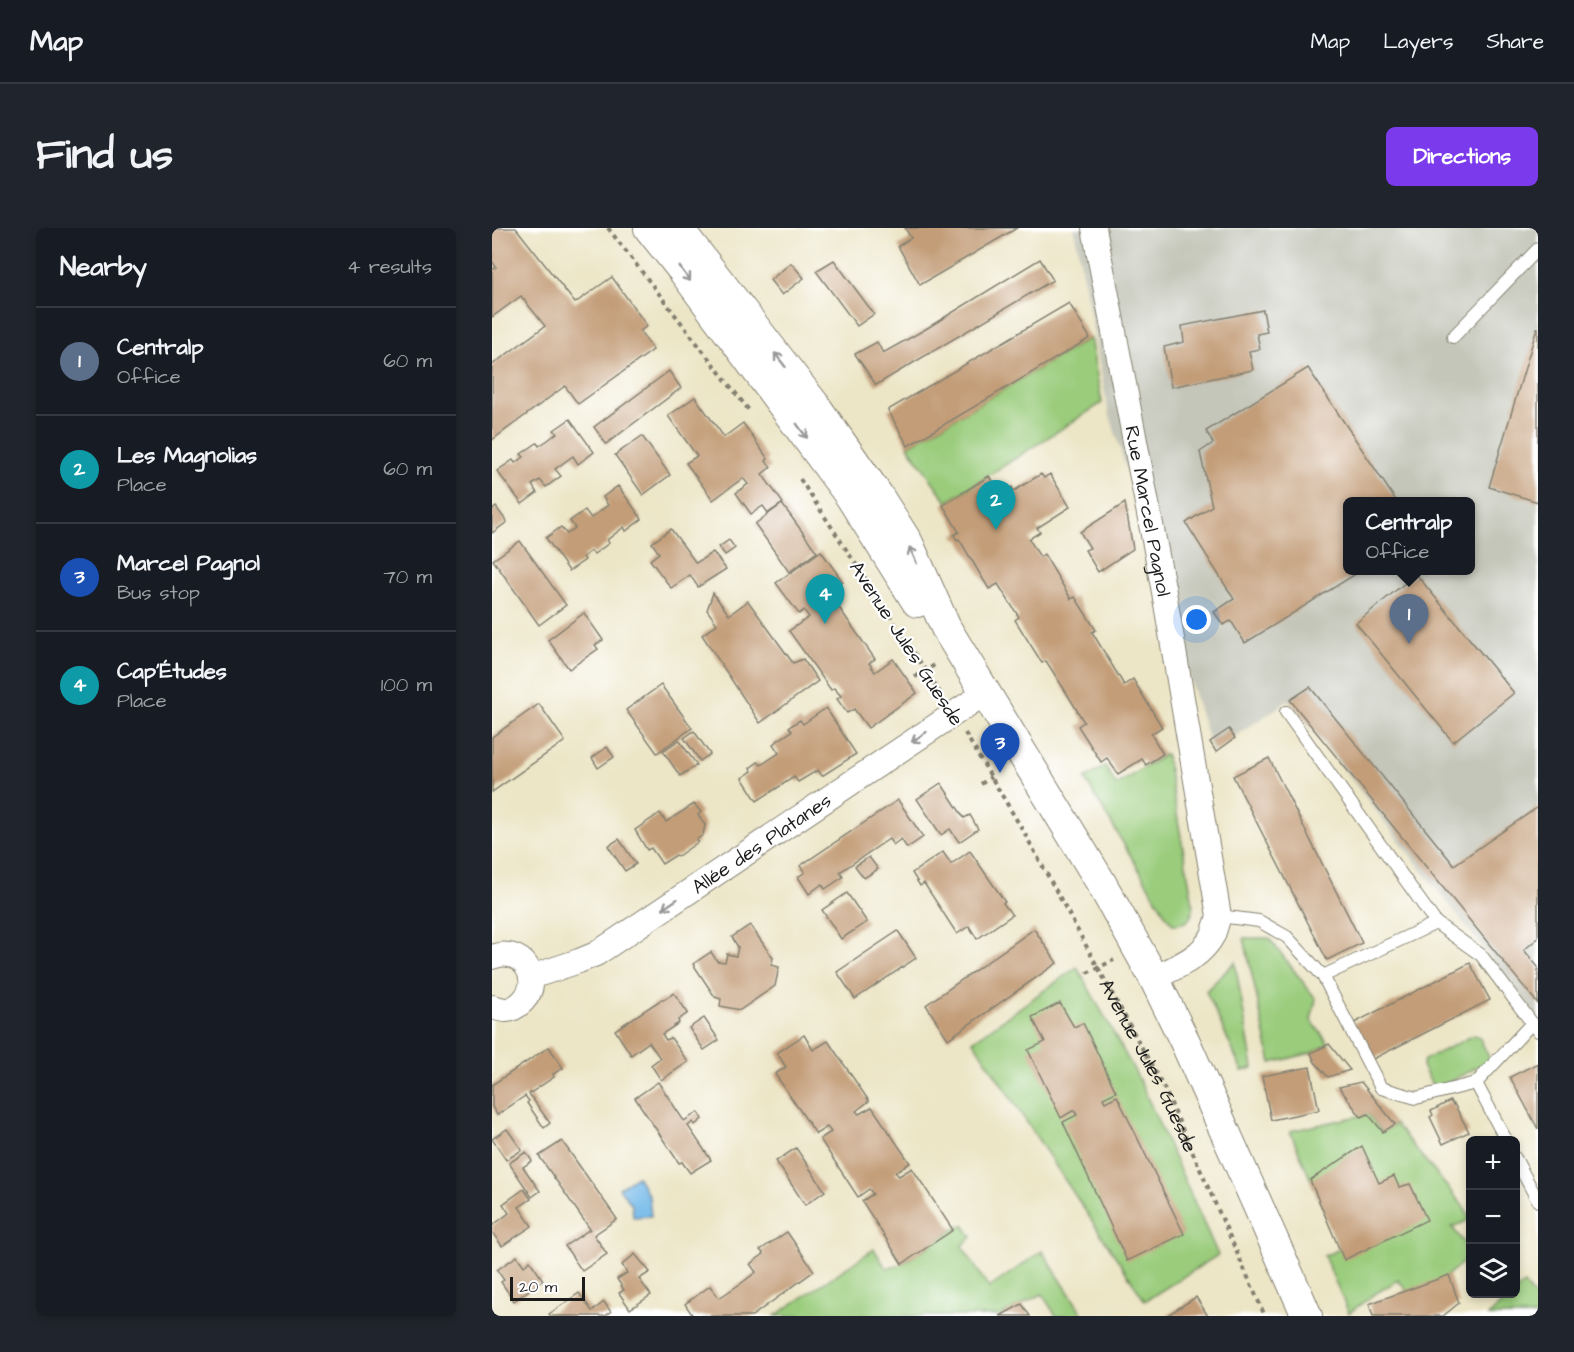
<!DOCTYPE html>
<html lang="en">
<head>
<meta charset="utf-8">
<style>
  :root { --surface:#171b24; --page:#20242c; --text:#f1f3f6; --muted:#9ea1a6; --line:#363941; --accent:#7c3aed }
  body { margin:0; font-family:"Architects Daughter",sans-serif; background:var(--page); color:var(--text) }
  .controls { position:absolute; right:18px; bottom:18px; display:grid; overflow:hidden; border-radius:9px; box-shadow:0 3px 9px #0003 }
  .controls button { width:54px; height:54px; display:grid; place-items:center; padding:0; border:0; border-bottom:2px solid var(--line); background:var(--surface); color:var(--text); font:30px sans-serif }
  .scale { position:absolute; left:18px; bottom:15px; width:75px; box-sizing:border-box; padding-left:6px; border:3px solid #1c1c1c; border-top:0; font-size:16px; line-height:21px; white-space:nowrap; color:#1c1c1c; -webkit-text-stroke:4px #fff; paint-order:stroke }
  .you { position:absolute; left:705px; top:392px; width:21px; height:21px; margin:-15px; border:4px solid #fff; border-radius:50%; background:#1a73e8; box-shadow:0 0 0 9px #1a73e833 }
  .badge { display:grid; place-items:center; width:39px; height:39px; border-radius:50%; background:var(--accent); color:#fff; font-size:20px; font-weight:700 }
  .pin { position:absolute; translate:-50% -50px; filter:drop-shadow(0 2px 3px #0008) }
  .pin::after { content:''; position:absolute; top:32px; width:21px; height:18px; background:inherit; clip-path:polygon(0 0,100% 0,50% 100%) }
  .popup { position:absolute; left:851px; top:269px; width:132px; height:78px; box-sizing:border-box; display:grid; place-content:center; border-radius:9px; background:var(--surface); filter:drop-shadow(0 2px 4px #0005); font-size:20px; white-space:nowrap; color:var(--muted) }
  .popup b { font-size:22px; color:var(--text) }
  .popup::after { content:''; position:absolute; left:50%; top:100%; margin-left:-12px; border:12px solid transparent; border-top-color:var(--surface) }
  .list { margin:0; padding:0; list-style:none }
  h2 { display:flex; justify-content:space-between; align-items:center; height:78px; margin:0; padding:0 24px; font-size:26px }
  h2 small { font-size:20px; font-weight:400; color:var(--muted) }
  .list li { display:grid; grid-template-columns:39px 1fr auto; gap:18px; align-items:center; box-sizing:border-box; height:108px; padding:0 24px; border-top:2px solid var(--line) }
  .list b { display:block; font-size:22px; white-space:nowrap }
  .list p { margin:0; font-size:20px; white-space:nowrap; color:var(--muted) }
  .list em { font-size:20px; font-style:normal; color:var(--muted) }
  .icon { flex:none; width:33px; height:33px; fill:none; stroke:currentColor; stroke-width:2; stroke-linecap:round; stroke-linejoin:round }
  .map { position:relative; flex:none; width:1046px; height:1088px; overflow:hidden; border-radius:9px }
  header { display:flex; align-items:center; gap:36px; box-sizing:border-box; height:84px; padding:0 30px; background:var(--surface); border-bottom:2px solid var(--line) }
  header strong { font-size:28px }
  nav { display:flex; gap:33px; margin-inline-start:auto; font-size:21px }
  .intro { display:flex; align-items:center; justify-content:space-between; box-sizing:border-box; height:144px; padding:0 36px }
  h1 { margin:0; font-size:42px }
  .button { padding:15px 27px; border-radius:9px; background:var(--accent); color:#fff; font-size:21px; font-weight:700 }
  main { display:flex; gap:36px; padding:0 36px }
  aside { flex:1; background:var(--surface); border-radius:9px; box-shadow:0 3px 9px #0003 }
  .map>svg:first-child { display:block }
  .industrial { fill:#c4c6b9; fill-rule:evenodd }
  .green { fill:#9acc7c; stroke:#5b744c; stroke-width:1.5 }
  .water { fill:#71b8e8; stroke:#466a82; stroke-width:1.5 }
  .building { fill:#c39d78 }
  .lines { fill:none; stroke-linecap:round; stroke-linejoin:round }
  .service-casing { stroke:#848071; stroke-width:14 }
  .minor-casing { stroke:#848071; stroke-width:26 }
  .tertiary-casing { stroke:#848071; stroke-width:32 }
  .path { stroke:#848071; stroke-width:4; stroke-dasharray:4.5 4.5; stroke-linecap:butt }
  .service { stroke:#fff; stroke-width:12 }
  .minor { stroke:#fff; stroke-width:24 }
  .tertiary { stroke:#fff; stroke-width:30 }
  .oneway { stroke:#999 }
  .labels { text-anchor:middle; stroke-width:4.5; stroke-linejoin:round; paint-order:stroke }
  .street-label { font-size:20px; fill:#1c1c1c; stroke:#fff }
</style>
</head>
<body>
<header>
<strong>Map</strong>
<nav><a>Map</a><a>Layers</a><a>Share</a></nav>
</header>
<div class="intro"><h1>Find us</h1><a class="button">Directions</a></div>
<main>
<aside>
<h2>Nearby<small>4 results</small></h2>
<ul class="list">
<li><span class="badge" style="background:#5c6f8a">1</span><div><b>Centralp</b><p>Office</p></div><em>60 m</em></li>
<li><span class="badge" style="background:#0f9aa8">2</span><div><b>Les Magnolias</b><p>Place</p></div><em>60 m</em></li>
<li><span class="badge" style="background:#1a4fb4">3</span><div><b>Marcel Pagnol</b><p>Bus stop</p></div><em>70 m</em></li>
<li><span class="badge" style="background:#0f9aa8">4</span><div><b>Cap'Études</b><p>Place</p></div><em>100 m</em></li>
</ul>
</aside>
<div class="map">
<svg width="1046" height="1088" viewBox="0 0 1046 1088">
  <rect width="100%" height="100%" fill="#fff"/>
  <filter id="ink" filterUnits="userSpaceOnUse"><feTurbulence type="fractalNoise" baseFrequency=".0167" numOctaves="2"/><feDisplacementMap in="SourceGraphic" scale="12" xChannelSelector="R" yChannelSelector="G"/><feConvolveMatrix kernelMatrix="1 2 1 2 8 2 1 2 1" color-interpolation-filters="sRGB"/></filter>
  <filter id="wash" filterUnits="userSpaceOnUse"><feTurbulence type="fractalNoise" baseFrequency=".008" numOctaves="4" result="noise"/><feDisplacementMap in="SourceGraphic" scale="24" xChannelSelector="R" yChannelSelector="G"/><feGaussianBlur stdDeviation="1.35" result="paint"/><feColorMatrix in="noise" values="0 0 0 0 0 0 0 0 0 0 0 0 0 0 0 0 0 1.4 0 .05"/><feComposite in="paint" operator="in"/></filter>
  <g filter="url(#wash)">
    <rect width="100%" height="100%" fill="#ece5c6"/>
    <!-- industrial -->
    <path class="industrial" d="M582 0H1046V790L797 472 720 524 616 181ZM856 274H978V342H856Z"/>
    <!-- green -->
    <g class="green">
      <polygon points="598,110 610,175 455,274 416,218"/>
      <path d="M674 526 701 675C701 689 698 696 681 696L675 689 593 551 613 538 624 557Z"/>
      <polygon points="752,710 777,710 824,771 819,792 837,816 819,825 779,835"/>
      <polygon points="743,734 761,840 750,843 714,763"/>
      <polygon points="585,739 647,851 726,1027 653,1073 481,813"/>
      <polygon points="982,807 987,809 997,829 995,834 946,860 940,857 930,838 932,832"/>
      <polygon points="876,886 890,904 903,896 971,978 978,990 973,994 960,999 978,1022 978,1029 923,1073 906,1052 881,1067 857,1085 832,1028 848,1021 798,903"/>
      <polygon points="472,997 480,1009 470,1018 497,1060 550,1023 592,1088 564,1088 550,1066 508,1088 283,1088 382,1021 394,1040 410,1036 461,1002"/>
      <polygon points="1032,1056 1046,1073 1046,1088 996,1088 1021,1066 1023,1066 1024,1063"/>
    </g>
    <!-- water -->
    <polygon class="water" points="145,948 157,968 159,988 141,989 140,977 127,960"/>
    <g id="blocks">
      <!-- building -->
      <g class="building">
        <polygon points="0,0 24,0 83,75 120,49 155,98 148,103 161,122 86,176 73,158 0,212 0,137 53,98 29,68 0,89 0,42 4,39 0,33"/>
        <polygon points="413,0 525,0 428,57 406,18 419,10"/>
        <polygon points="548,31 561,52 384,157 363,126 385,114 391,125 432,102"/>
        <polygon points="342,32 382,86 365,98 324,43"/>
        <polygon points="299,35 312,50 290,67 278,52"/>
        <polygon points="577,75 598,110 416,218 396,182"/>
        <polygon points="771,82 775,104 765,106 768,121 757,123 761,142 679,159 672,119 692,114 690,98"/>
        <polygon points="1045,100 1046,100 1046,274 997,259"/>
        <polygon points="816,140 905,274 856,274 856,342 870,342 753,415 739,393 731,397 722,384 742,371 694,295 720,278 708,224 721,215 714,203"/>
        <polygon points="177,143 189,160 114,216 102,199"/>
        <polygon points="203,169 232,209 251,195 276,231 274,233 279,239 270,246 291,275 276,285 271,278 259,286 244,265 256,256 251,250 221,272 194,235 205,228 176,188"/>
        <polygon points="78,191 102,224 86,236 81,228 63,241 69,248 54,259 48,252 40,257 45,265 30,276 5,243 21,232 23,235 32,229 29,226 45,215 47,218 56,212 65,205 62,202"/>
        <polygon points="150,208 178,247 151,267 123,227"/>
        <polygon points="549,246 552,250 558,246 578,279 545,300 548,304 537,311 548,329 552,326 579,371 583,369 604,402 600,404 632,457 641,451 670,499 659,506 671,526 654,537 650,531 626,546 615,530 609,534 586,498 592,494 574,464 554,433 550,435 523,392 527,389 506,356 497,361 467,311 465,312 462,307 467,304 451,277 497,248 508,266 520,259 522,263"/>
        <polygon points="126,258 150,291 134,303 132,299 115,312 117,315 102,326 99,323 91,329 93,332 77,343 54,310 69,299 75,306 83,300 78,293 93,282 99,290 116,277 111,269"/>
        <polygon points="633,275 641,321 606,344 593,322 598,320 588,304"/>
        <polygon points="290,276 325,324 297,344 263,296"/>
        <polygon points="4,279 15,294 0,305 0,282"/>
        <polygon points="179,301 204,335 221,324 234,341 206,359 198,347 179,360 158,332 167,325 160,315"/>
        <polygon points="237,312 243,320 233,327 227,319"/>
        <polygon points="28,313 74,377 47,397 1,332"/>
        <polygon points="329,323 351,354 333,366 338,374 341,371 383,431 377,435 383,444 401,431 425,465 376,500 362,481 355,485 345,471 349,468 342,460 339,462 297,403 317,389 312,382 307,386 284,355"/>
        <polygon points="924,346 1022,465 961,514 864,395"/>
        <polygon points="221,365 237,387 256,373 301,435 311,431 326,453 268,495 210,407 225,396 215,382"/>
        <polygon points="92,385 111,412 103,417 106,421 77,441 56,412"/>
        <polygon points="169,457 200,500 165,525 134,482"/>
        <polygon points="818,459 962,637 1046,579 1046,710 1032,722 1046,739 1046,776 798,472"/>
        <polygon points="47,476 73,513 0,564 0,509"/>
        <polygon points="334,480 364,526 330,548 326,542 306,554 302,549 265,573 250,550 260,543 258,540 266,534 269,537 287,525 281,516 300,503 297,499 308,492 311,496"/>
        <polygon points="737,501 743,510 724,524 718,514"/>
        <polygon points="202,503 218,526 208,533 192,510"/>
        <polygon points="187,512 205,537 188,548 171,523"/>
        <polygon points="115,519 122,529 106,540 100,530"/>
        <polygon points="777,530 870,715 835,732 741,548"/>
        <polygon points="449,555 472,590 478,587 486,601 467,614 458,601 449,607 425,571"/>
        <polygon points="406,572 431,609 415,620 409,611 401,617 397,611 348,644 351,649 333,661 330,656 317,666 306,649 313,644 308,638"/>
        <polygon points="202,576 209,584 206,587 213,597 211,607 204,612 206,614 186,628 184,627 170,636 159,620 155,622 143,602 168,585 174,594"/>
        <polygon points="127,611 144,636 133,643 116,618"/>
        <polygon points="478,623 513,674 511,675 520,687 485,711 477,698 465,706 432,655 428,658 420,645 451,624 459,636"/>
        <polygon points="377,629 386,641 372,650 363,638"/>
        <polygon points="355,665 375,694 349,711 330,682"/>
        <polygon points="258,697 281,730 279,737 287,739 283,758 248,782 228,778 229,771 223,769 201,736 219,724 225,733 233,734 235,726 244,728 246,719 240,709"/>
        <polygon points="542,701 565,735 456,811 434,777"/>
        <polygon points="406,703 424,730 363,771 345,744"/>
        <polygon points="978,735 998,772 881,831 862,795"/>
        <polygon points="182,765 196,785 186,792 187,795 170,806 174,812 179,810 196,834 169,852 159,837 168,830 157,814 139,827 123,802 170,771 171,772"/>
        <polygon points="568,775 582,799 591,795 624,864 611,870 613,874 625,868 692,1006 635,1033 571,894 585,887 582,882 569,890 536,822 553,814 540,789"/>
        <polygon points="212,790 227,812 212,822 197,800"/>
        <polygon points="312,807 321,822 336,813 377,873 364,883 367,886 380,879 418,935 403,944 407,948 420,940 461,1002 410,1036 370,973 381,966 377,961 366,969 328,911 339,904 335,899 324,906 283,846 294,839 285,825"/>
        <polygon points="837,816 858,842 836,849 823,834 819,825"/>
        <polygon points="57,819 71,840 61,846 62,849 37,866 58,895 52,900 35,875 37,873 33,868 5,887 0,879 0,857"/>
        <polygon points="1046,835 1046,901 1018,849"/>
        <polygon points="818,839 827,882 779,892 770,848"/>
        <polygon points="166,854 192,893 206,884 210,891 203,897 201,894 196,898 219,932 198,945 190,934 187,935 143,870"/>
        <polygon points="869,854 903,896 891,904 876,886 869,889 847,859"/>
        <polygon points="958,873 961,877 962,876 977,904 951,916 938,889 941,887 939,883"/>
        <polygon points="15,901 30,922 14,932 0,911"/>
        <polygon points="70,913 125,991 102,1007 115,1026 90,1043 73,1018 98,1001 47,928"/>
        <polygon points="870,918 887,955 902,948 907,959 918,956 935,992 852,1032 818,952"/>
        <polygon points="304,920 333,963 313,977 284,933"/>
        <polygon points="34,924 40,933 31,939 48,963 40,969 17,935"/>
        <polygon points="32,961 39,971 27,979 40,998 10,1018 0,1004 0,998 17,985 11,976"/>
        <polygon points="295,1004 322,1043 260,1088 201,1088 193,1076 218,1058 227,1070 251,1054 264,1044 258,1036 272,1026 268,1022"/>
        <polygon points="143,1026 158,1044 147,1051 159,1067 138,1081 127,1065 132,1062 125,1051 135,1045 130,1037"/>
        <polygon points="25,1028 32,1038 38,1033 51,1052 22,1073 9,1054 12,1052 5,1042"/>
        <polygon points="957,1047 967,1075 951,1088 881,1088 877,1076"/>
        <polygon points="87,1065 100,1083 112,1074 119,1084 113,1088 59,1088 57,1086"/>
        <polygon points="704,1069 716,1088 674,1088"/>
        <polygon points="530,1076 538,1088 508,1088"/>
      </g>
    </g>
  </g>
  <g filter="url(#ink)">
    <use href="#blocks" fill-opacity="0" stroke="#848071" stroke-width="1.5"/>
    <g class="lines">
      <!-- service casing -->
      <g class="service-casing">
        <g id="service">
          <polyline points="961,109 1046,21"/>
          <polyline points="794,484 944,695 989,727 1046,803"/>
          <polyline points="727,688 767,693 795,709 831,748 944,695"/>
          <polyline points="831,748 889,860 924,870 984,855"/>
          <polyline points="1014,912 984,855 1040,795"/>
          <polyline points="1023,930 1046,973"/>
        </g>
      </g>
      <!-- minor casing -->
      <g class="minor-casing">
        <g id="minor">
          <path id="s2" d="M602 0 672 364 727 688C725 694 723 701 721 707 709 730 684 739 662 750"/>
          <path d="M0 729C28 717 53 750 31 773 27 777 21 782 14 782 10 782 4 780 0 779"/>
          <path id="s3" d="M39 749 87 733 104 726 493 465"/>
        </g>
      </g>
      <!-- tertiary casing -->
      <g class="tertiary-casing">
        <g id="tertiary">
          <polyline points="157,0 192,44 358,268 425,374"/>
          <polyline points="186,0 322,176 385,266 416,315 454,400 608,653 662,750 694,816 815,1088"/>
        </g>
      </g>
      <!-- path -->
      <g class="path">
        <polyline points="116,0 259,185"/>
        <polyline points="308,251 449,466"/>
        <polyline points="423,449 446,435"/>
        <path id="s1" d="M473 505 533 606 673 862 773 1088"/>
        <polyline points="489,556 499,549"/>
        <polyline points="595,745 622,732"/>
      </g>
      <!-- service -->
      <use href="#service" class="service"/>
      <!-- minor -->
      <use href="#minor" class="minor"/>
      <!-- tertiary -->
      <use href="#tertiary" class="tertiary"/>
    </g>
    <!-- one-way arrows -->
    <defs><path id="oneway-shaft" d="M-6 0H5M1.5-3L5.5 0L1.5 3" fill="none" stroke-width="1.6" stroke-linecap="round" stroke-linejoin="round" transform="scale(1.5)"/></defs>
    <g class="oneway">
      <use href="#oneway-shaft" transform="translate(193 46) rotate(53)"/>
      <use href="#oneway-shaft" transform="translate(288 132) rotate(-128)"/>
      <use href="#oneway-shaft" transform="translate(310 203) rotate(54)"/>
      <use href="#oneway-shaft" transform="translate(421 327) rotate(-114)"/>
      <use href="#oneway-shaft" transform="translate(427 509) rotate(146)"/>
      <use href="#oneway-shaft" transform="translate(178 676) rotate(146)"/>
    </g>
  </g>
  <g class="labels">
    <!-- street labels -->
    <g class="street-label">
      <text dy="7" stroke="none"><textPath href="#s2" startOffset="288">Rue Marcel Pagnol</textPath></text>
      <text transform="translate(415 415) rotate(57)" y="7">Avenue Jules Guesde</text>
      <text dy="7" stroke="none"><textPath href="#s3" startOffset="268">Allée des Platanes</textPath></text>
      <text dy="7" stroke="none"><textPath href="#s1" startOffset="380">Avenue Jules Guesde</textPath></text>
    </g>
  </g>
</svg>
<div class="controls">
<button>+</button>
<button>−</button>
<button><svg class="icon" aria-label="layers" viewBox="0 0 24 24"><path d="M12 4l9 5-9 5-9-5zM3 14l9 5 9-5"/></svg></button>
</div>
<div class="scale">20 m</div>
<div class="you"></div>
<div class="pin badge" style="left:917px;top:416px;background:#5c6f8a">1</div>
<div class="popup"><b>Centralp</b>Office</div>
<div class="pin badge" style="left:504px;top:302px;background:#0f9aa8">2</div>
<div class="pin badge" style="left:508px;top:545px;background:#1a4fb4">3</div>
<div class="pin badge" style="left:333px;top:396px;background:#0f9aa8">4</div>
</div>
</main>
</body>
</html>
